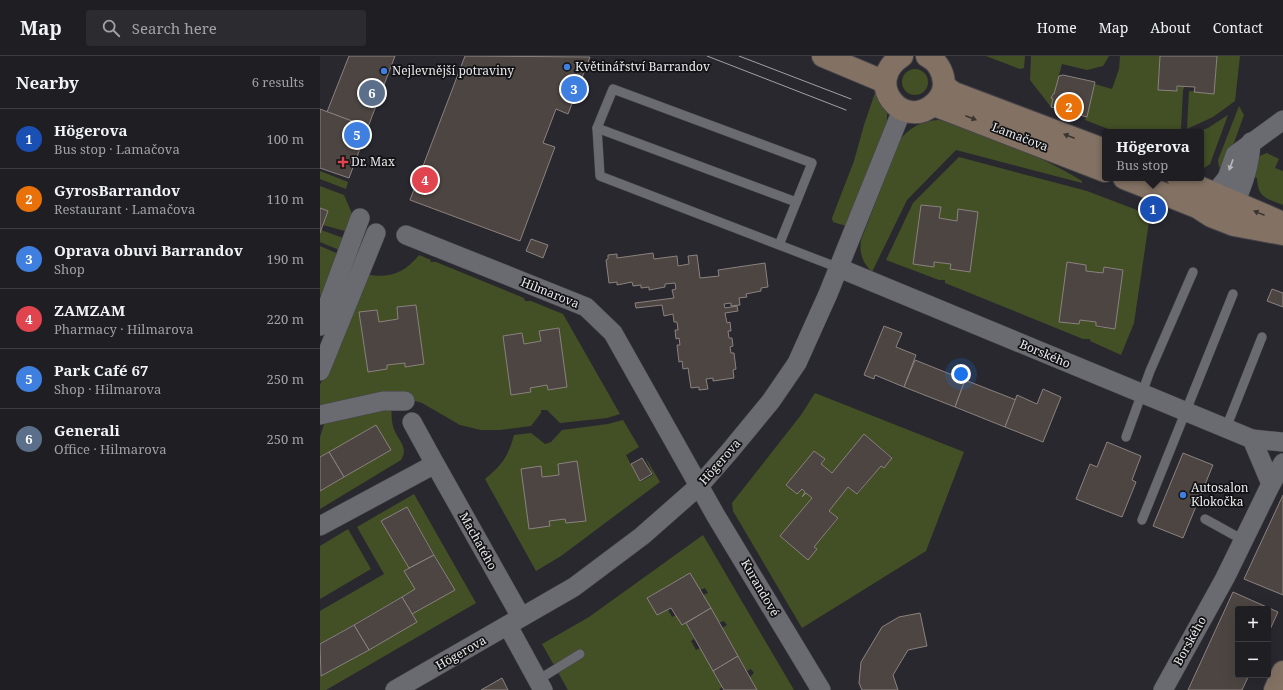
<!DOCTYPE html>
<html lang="en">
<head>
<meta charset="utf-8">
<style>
  :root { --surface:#1f1e23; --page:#2c2b30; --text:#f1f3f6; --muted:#a1a2a6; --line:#3c3c41; --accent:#f0a279 }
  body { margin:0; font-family:"Noto Serif",serif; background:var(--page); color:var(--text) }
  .controls { position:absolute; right:12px; bottom:12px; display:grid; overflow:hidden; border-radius:4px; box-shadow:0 4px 16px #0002 }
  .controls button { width:36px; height:36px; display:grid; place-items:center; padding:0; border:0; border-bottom:1px solid var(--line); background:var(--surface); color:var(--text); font:20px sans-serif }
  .you { position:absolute; left:641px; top:318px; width:14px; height:14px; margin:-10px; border:3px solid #fff; border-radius:50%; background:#1a73e8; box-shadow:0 0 0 6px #1a73e833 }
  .badge { display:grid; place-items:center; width:26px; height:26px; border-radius:50%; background:var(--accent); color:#fff; font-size:13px; font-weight:700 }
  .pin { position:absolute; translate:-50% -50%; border:2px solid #fff; box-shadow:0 1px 4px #0006 }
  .popup { position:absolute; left:782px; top:73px; width:102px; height:52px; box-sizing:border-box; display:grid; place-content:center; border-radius:4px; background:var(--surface); filter:drop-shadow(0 1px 3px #0005); font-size:13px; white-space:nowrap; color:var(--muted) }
  .popup b { font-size:15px; color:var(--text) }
  .popup::after { content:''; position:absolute; left:50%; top:100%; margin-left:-8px; border:8px solid transparent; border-top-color:var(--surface) }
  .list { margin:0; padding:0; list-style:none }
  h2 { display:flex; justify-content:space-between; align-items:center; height:52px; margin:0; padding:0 16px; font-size:17px }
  h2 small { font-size:13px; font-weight:400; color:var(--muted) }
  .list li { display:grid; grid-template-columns:26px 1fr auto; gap:12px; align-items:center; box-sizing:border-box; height:60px; padding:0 16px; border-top:1px solid var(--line) }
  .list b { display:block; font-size:15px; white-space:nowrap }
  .list p { margin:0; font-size:13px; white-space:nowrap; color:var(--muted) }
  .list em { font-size:13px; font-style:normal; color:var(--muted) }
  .icon { flex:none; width:22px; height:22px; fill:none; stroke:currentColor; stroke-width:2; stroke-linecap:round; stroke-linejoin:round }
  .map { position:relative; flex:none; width:963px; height:634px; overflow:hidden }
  header { display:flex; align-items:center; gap:24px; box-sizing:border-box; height:56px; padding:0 20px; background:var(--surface); border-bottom:1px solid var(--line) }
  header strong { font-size:19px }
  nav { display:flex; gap:22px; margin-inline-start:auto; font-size:14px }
  .search { width:280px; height:36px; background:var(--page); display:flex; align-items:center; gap:10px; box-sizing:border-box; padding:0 14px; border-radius:4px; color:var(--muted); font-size:15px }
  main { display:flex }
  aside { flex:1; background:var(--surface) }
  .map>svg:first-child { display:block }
  .green { fill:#435025; fill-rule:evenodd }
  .building { fill:#4c4542; stroke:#8b827f }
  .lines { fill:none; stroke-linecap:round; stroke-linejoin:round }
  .lane-casing { stroke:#46454a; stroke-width:10 }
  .street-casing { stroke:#46454a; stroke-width:20 }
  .secondary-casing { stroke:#46454a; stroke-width:24 }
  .lane { stroke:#6a6a71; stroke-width:9 }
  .street { stroke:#6a6a71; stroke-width:19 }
  .secondary { stroke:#837264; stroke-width:22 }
  .tram { stroke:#a1a0a5; stroke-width:1 }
  .oneway { fill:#3a3430 }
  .oneway2 { fill:#b6b6bb }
  .shop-dot { fill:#3f7fe0; stroke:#121214; stroke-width:1.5 }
  .health-dot { fill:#e0444e; stroke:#121214; stroke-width:1.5 }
  .labels { text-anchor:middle; stroke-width:3.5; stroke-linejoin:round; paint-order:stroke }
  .poi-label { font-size:12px; fill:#e9e9ed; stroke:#121214; text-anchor:start }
  .street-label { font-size:12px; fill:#e9e9ed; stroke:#121214 }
</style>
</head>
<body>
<header>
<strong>Map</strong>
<div class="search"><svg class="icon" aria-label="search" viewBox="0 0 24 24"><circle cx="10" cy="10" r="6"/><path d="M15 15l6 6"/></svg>Search here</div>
<nav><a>Home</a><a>Map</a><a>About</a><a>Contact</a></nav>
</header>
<main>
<aside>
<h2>Nearby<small>6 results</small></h2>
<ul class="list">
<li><span class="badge" style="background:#1a4fb4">1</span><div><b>Högerova</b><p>Bus stop · Lamačova</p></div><em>100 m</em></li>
<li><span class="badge" style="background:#e8710a">2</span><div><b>GyrosBarrandov</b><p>Restaurant · Lamačova</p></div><em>110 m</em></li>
<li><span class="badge" style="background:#3f7fe0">3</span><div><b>Oprava obuvi Barrandov</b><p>Shop</p></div><em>190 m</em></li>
<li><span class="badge" style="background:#e0444e">4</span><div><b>ZAMZAM</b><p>Pharmacy · Hilmarova</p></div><em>220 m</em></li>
<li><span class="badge" style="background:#3f7fe0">5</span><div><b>Park Café 67</b><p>Shop · Hilmarova</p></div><em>250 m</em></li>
<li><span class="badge" style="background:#5c6f8a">6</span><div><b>Generali</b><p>Office · Hilmarova</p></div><em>250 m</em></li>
</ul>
</aside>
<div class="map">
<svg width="963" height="634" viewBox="0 0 963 634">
  <rect width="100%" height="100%" fill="#29282f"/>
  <!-- green -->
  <g class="green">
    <polygon points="666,0 705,0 704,12 700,13"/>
    <polygon points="711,0 789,0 783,10 767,14 742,8 734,38 732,38 731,42 733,43 731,51 710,24"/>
    <polygon points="800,0 840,0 838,33 857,34 858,30 865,30 863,34 861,73 796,76 765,64 775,28 792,33 799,13"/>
    <polygon points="897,0 920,0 915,45 893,61 867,73 869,35 894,37"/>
    <circle cx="595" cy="26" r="13"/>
    <polygon points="557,31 567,54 567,65 526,170 513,166 512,162 534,105 544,69"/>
    <polygon points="919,50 924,59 904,114 899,111 898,104"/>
    <polygon points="908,59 890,108 881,114 881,76 877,76 888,72"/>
    <path d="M619 64 628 65C674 83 720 99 762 125V127L636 94 587 144 552 216C543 207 539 198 541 184L579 85C590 71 601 65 619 64Z"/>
    <path d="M947 97 959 103 955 112 963 115V149C946 142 938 142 937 122L931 120 937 101Z"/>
    <path d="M639 101 767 135 830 159 814 267 801 299 770 285V283H763L625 227V224H619L566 204 593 147ZM602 149 621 151 619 162 637 165 638 154 650 215 631 208 614 206V210L593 208ZM747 206 766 209V215L783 217 784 211 803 214 795 273 776 271V266L760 264 759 268 739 265Z"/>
    <polygon points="0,115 28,126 26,133 0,123"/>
    <polygon points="0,130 24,139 36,167 32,177 3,169 1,174 29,184 24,196 0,186"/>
    <polygon points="0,190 23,200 6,242 0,239"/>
    <path d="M99 199 111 204 110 206H116L204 242 205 245H211L243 258 300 358 287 362 240 367 227 354H221V357L211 370 180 374H161L140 369 102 347 85 342 3 355 0 349V329L44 218C68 223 84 218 99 199ZM96 249 104 308 86 311 85 307 67 309V313L48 316 39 257 57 254 59 266 78 263 77 251ZM239 272 247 331 228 334 227 329 210 332 211 336 191 339 183 280 202 277 204 288 221 285 220 275Z"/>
    <path d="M495 337 644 396 606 495 482 572 413 455 412 447 481 359ZM544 378 572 401 564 412 561 410 538 438 528 431 509 455 518 463 494 491 497 493 488 503 460 480 492 442 486 437 481 441 485 436 481 433 477 438 466 429 494 395 505 403 501 408 512 417Z"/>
    <path d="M71 348C72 355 71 364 73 370 76 383 90 391 81 404L0 453V435L71 394 56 369 0 401V381L5 365Z"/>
    <path d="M303 364 319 391 306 399 320 426 333 419 325 401 340 426 241 500 216 515 165 423C182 409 188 401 194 379L211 377 225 388 231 386 242 374 288 368ZM257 405 266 465 246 467 245 463 229 465 201 413 222 421 239 419 238 408Z"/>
    <polygon points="94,438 156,547 6,634 0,634 0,619 1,620 49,594 92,558 135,534 87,451 62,466 89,512 95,533 0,588 0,555 64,518 37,471"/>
    <polygon points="28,473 51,513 0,543 0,490"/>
    <polygon points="383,479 474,634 437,634 430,621 434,617 431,613 427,615 402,572 407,569 404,565 399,567 383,539 388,537 385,532 380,534 370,517 328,541 337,558 347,552 352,561 356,559 362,569 366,567 374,583 371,585 376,594 380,592 402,631 399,634 248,634 222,588 269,561"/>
  </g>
  <!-- building -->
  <g class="building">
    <polygon points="29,0 75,0 48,71 7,56"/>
    <polygon points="145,0 270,1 248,58 236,53 223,87 235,91 200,185 90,144"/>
    <polygon points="840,0 897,0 894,38 874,36 875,31 857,30 857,35 838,34"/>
    <polygon points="743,19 775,26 767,61 731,51 733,43 731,42 733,38 734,38 739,20"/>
    <polygon points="0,53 48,71 29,122 0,112"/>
    <polygon points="601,149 621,151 619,162 637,165 638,153 658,156 650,216 630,213 631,208 614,206 614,211 593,208"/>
    <polygon points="0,152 8,155 0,177"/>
    <polygon points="211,183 228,189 223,202 206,195"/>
    <polygon points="333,197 334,203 357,200 358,210 369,208 368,200 377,199 380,222 399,220 398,214 445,207 448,231 441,232 441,235 426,238 427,241 419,242 420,249 411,250 411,247 404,248 405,252 417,250 418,255 405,257 407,267 410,266 411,275 408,275 409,282 412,282 413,290 410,291 411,297 414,297 416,313 413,314 414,322 393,325 393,322 386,323 388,333 379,334 379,331 371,332 368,312 363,313 362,305 359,306 357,289 360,289 359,282 356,283 355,274 358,274 357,266 354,266 353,258 344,260 342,249 316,252 315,247 354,242 352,234 356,233 355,227 345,228 345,231 329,234 329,231 321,232 321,229 313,230 312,226 297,229 297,226 289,227 286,204 288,203 288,199 297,198 297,202"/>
    <polygon points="747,206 766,209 766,215 783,217 784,211 803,214 795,273 776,270 776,266 760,264 759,268 739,266"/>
    <polygon points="952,233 963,237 963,251 947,245"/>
    <polygon points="96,249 104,308 85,311 85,307 67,309 67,313 48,316 39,256 57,254 59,266 78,263 77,251"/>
    <polygon points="564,270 582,277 576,291 596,299 584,331 555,319 554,323 544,319"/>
    <polygon points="239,272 247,331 228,334 227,329 210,332 211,336 191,339 183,280 202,277 204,288 221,285 219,275"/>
    <polygon points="595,304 645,324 635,351 584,331"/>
    <polygon points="645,324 696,344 685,371 635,351"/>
    <polygon points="723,333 741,341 723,386 685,371 697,339 717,348"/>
    <polygon points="56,369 71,394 24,421 9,396"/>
    <polygon points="544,378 572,402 564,412 561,410 537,438 528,431 509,455 518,462 494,491 497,493 488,504 460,480 492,442 486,437 482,441 485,436 482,433 477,438 466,429 494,395 505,403 501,408 512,417"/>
    <polygon points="787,386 821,400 812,424 816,426 802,461 756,443 770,408 777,411"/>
    <polygon points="9,396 24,421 0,435 0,401"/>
    <polygon points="863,397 893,409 863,482 833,470"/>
    <polygon points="322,402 332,418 320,425 311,408"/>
    <polygon points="257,405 266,465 246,467 245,463 229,465 230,470 209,473 201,413 221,410 222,421 231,420 239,419 238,408"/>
    <polygon points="963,439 963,539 924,523"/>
    <polygon points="87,451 114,499 89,512 61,465"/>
    <polygon points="114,499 135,534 92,558 82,541 95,533 84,515"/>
    <polygon points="370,517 391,552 362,569 351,552 337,559 327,542"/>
    <polygon points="913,536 958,556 948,578 948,553 918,553 918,619 929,619 922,634 868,634"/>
    <polygon points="82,541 97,566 49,594 34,569"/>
    <polygon points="391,552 418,600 393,615 366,567"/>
    <polygon points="600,557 607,590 588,594 573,619 578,634 542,634 539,627 541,606 562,571 579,561"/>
    <polygon points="34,569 49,594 1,620 0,588"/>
    <polygon points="418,600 428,618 437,634 404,634 393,615"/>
    <polygon points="182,622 188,634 161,634"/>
  </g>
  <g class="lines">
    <!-- lane casing -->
    <g class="lane-casing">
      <g id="lane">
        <polyline points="277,72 476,146"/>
        <polyline points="459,189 492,107 293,33 277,72 280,120 519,212"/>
        <polyline points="906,372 942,281"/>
        <polyline points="806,381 830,315 873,216"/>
        <polyline points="885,463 923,484"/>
        <polyline points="822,464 913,238"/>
        <polyline points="218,624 260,598"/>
      </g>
    </g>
    <!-- street casing -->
    <g class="street-casing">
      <g id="street">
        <polyline points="895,137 907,122 915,99 963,64"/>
        <path d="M901 152 915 147C924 126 930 108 931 86"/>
        <polyline points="86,179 266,251 293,277 396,460 501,634"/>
        <polyline points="519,212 932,383 951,428 905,522 843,634"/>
        <polyline points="0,270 40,162"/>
        <polyline points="0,315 56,177"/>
        <polyline points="0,359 63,345 85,345"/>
        <polyline points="92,366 115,408"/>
        <polyline points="932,383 963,386"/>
        <polyline points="951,428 963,407"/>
        <polyline points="0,470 115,408 201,561"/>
        <polyline points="188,570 223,634"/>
        <polyline points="75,634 254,531 322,480 380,429 409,396 451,345 477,307 508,238 582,54"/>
      </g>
    </g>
    <!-- secondary casing -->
    <g class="secondary-casing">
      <g id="secondary">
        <polyline points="503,0 565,26"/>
        <path d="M582 0C542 26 583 76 614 48 620 43 624 35 624 27 623 15 617 5 607 0"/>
        <polyline points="624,30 634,37 785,94"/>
        <polyline points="614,49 785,115"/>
        <polyline points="804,122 877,151 891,160 914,169 963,178"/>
        <polyline points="858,122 956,164 963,169"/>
        <polyline points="955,634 963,616"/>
      </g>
    </g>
    <!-- lane -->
    <use href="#lane" class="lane"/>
    <!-- street -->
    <use href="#street" class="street"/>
    <!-- secondary -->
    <use href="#secondary" class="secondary"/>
    <!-- tram -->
    <g class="tram">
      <polyline points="387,0 526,54"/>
      <polyline points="419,0 531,43"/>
    </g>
  </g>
  <!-- one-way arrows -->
  <defs><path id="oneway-solid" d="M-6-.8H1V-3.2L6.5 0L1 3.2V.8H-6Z"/></defs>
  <g class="oneway">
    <use href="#oneway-solid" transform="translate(651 62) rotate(21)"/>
    <use href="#oneway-solid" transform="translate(749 80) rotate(-159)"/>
    <use href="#oneway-solid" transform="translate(939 157) rotate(-158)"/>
  </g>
  <use class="oneway2" href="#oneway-solid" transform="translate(911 109) rotate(110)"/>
  <!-- markers -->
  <g class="shop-dot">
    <circle cx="247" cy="11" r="4"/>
    <circle cx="64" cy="15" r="4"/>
    <circle cx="863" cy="439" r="4"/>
  </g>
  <path class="health-dot" d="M21 100h4v4h4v4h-4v4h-4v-4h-4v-4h4z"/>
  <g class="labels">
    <!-- poi labels -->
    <g class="poi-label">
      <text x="255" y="15">Květinářství Barrandov</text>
      <text x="72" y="19">Nejlevnější potraviny</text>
      <text x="31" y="110">Dr. Max</text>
      <text x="871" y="436">Autosalon<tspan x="871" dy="14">Klokočka</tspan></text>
    </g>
    <!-- street labels -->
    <g class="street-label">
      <text transform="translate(700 81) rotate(21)" y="4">Lamačova</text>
      <text transform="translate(230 237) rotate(22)" y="4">Hilmarova</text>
      <text transform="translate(725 298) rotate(23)" y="4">Borského</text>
      <text transform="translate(400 406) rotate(-49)" y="4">Högerova</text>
      <text transform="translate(158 485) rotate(61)" y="4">Machatého</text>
      <text transform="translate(440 532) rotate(60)" y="4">Kurandové</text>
      <text transform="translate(870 585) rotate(-61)" y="4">Borského</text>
      <text transform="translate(141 597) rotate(-30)" y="4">Högerova</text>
    </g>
  </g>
</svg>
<div class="controls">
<button>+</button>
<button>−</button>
</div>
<div class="you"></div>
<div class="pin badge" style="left:833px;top:153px;background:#1a4fb4">1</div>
<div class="popup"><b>Högerova</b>Bus stop</div>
<div class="pin badge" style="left:749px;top:51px;background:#e8710a">2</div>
<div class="pin badge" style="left:254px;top:33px;background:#3f7fe0">3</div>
<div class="pin badge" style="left:105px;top:124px;background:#e0444e">4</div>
<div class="pin badge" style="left:37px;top:79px;background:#3f7fe0">5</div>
<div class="pin badge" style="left:52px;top:37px;background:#5c6f8a">6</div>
</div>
</main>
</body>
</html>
